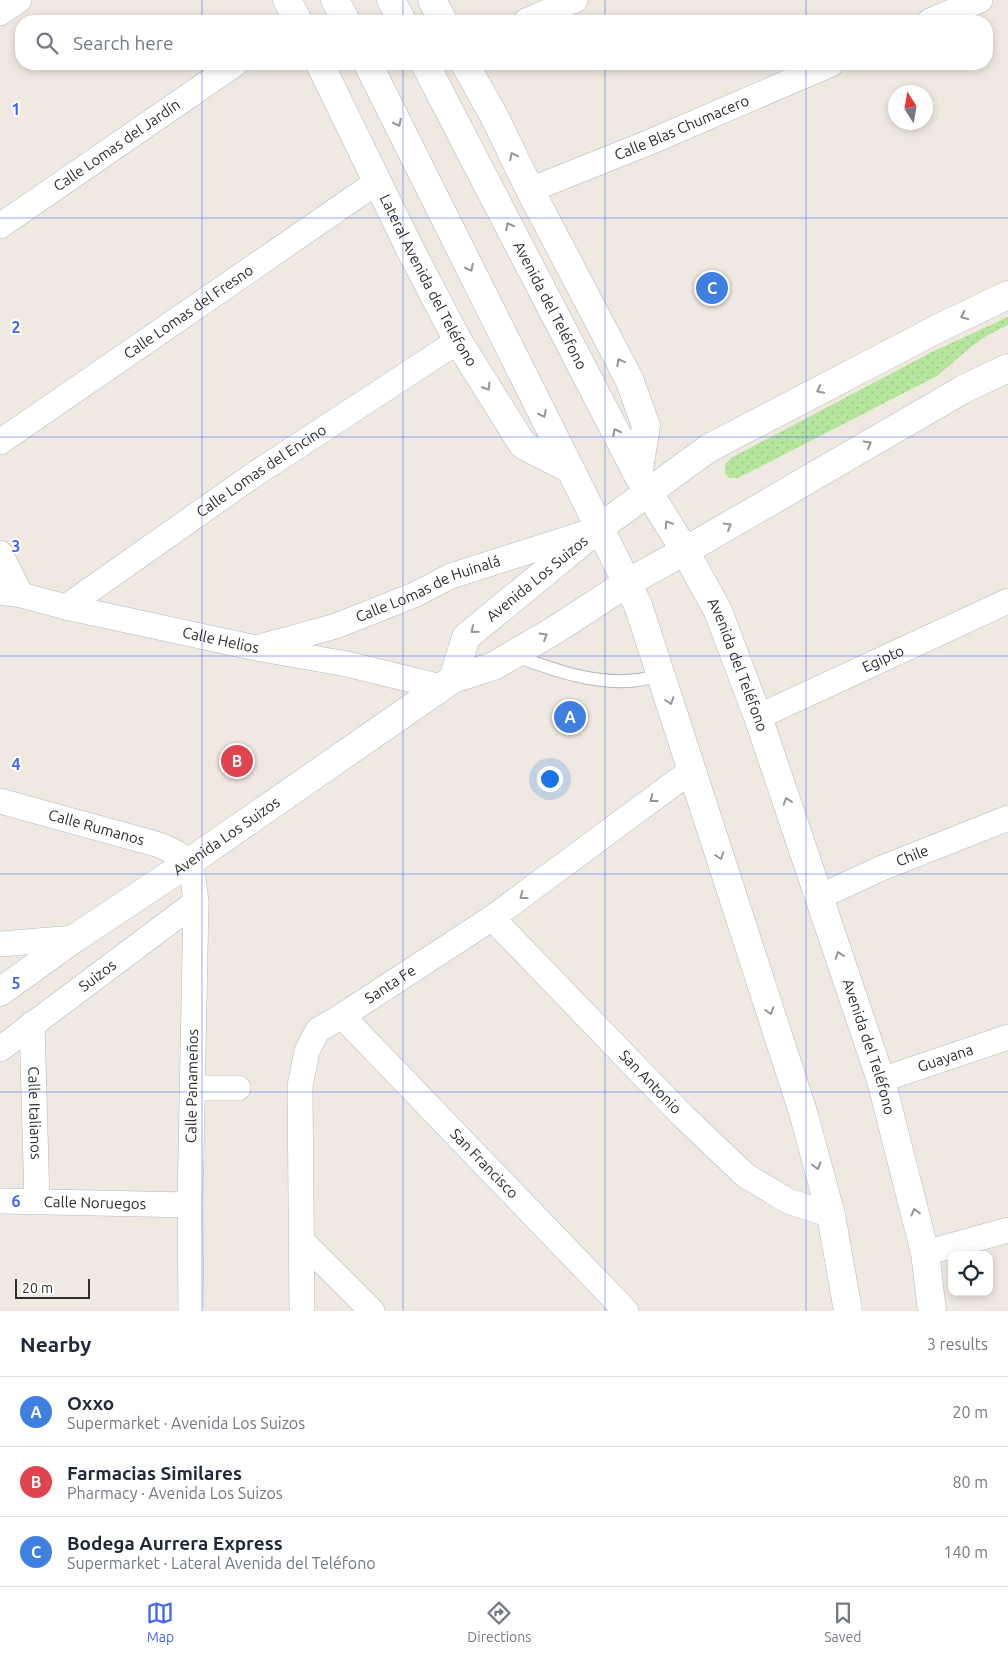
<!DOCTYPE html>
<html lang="en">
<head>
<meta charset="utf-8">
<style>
  :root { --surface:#fff; --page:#f6f6f7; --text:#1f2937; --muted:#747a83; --line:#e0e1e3; --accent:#4264fb }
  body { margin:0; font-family:Ubuntu,sans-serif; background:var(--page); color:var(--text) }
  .controls { position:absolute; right:15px; bottom:15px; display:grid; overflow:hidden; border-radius:10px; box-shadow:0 2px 8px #0003 }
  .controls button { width:45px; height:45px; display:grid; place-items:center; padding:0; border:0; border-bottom:1px solid var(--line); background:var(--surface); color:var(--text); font:25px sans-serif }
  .compass { position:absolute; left:888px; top:85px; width:45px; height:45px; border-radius:50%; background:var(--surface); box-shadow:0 2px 8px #0003; rotate:349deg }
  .scale { position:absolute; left:15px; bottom:12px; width:75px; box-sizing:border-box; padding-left:5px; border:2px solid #2e2e2e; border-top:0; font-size:14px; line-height:18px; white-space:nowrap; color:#2e2e2e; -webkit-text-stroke:4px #fff; paint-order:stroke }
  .you { position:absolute; left:549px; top:778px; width:18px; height:18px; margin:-12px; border:4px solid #fff; border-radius:50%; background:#1a73e8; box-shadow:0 0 0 8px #1a73e833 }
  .badge { display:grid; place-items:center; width:32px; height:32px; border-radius:50%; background:var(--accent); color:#fff; font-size:16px; font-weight:700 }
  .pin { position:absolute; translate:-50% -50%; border:2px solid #fff; box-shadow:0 1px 5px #0006 }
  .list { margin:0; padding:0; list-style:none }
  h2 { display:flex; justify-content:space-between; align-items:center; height:65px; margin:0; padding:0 20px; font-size:21px }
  h2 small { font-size:16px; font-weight:400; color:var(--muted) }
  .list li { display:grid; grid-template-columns:32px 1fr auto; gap:15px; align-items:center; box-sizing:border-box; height:70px; padding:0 20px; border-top:1px solid var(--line) }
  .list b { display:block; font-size:19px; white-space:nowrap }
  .list p { margin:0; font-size:16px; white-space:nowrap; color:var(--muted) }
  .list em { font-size:16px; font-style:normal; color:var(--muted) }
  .icon { flex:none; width:28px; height:28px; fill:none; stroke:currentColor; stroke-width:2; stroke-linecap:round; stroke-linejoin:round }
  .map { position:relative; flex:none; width:1008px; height:1311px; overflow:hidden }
  .search { position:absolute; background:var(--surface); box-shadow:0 2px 8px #0003; left:15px; right:15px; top:15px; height:55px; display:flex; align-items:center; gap:12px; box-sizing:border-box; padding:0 18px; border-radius:20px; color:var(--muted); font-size:19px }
  .sheet { height:275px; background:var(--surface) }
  nav { display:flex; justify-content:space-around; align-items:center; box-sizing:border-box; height:70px; border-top:1px solid var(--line); background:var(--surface); font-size:14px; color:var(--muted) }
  nav a { display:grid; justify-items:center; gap:2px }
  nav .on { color:var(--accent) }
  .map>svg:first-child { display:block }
  .grass { fill:url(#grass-dots) }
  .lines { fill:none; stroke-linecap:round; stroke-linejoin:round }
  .lane-casing { stroke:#b4b7c1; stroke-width:14 }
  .street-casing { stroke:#b4b7c1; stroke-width:26 }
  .secondary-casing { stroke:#b4b7c1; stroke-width:29 }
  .lane { stroke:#fff; stroke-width:12 }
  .street { stroke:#fff; stroke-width:25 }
  .secondary { stroke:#fff; stroke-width:28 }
  .oneway { stroke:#969696 }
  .grid { fill:none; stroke:#4264fb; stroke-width:1; stroke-opacity:0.55 }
  .labels { text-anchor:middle; stroke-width:4; stroke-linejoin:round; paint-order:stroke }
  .street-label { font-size:15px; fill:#2e2e2e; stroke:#fff }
  .grid-label { font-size:16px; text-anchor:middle; font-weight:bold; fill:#4264fb; stroke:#fff; stroke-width:4; stroke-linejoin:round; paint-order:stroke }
</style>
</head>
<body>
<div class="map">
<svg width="1008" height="1311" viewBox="0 0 1008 1311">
  <defs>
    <pattern id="grass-dots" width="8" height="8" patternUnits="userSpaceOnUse" patternTransform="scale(1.25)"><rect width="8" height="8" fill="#b6e59e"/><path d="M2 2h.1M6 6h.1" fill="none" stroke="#9dc588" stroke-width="1.8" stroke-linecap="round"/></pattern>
  </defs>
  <rect width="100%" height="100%" fill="#efe9e1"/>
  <!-- grass -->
  <polygon class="grass" points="1008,317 1008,325 988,335 972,346 937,376 738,478 729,478 725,473 725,464 731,458 932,352"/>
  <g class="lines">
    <!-- lane casing -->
    <g class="lane-casing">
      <path id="lane" d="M513 655C551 669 596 686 638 680 646 679 653 676 661 674"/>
    </g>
    <!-- street casing -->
    <g class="street-casing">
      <g id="street">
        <polyline points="0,13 19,0"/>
        <polyline points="526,21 575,0"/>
        <polyline points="930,21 980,0"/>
        <path id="s1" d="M530 190 650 142 831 64"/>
        <path id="s2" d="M0 226 235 64"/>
        <path id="s3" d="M0 442 377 182"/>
        <polyline points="0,553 21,595"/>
        <path id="s4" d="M0 592 21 595 66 607 256 648 347 664 441 687"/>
        <path id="s5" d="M66 607 252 476 458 341"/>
        <path id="s6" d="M263 646 336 626 414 595 451 576 595 530"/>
        <path id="s7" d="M758 717 1008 601"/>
        <path id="s8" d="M0 801 156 844C192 857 192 866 196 902L190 1205 191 1311"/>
        <path id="s9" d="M819 897 882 868 1008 818"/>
        <path id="s10" d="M492 918 682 1115 745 1175 788 1201 831 1215"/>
        <polyline points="0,944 75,938"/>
        <path id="s11" d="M342 1016 626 1311"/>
        <path id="s12" d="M32 1024 37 1201"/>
        <path id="s13" d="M0 1049 196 902"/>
        <path id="s14" d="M881 1080 1008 1037"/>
        <polyline points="192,1088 238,1088"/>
        <path id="s15" d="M0 1201 190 1205"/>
        <polyline points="301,1240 372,1311"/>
        <polyline points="925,1253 1008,1230"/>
        <path id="s16" d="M302 1311 300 1086 307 1051 318 1030 342 1016 492 918 692 770"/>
      </g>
    </g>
    <!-- secondary casing -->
    <g class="secondary-casing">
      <g id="secondary">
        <polyline points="287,0 298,21"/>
        <polyline points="335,0 346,21"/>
        <polyline points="391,0 402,21"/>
        <polyline points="432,0 443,21"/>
        <path id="s17" d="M320 64 410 249 458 341 523 445 570 469"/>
        <polyline points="368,64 638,605 803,1112 831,1215 848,1311"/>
        <path id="s18" d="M425 64 638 475 685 551 718 611 758 717 881 1080 925 1253 932 1311"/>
        <polyline points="465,64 494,116 530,190 629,379 646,426 638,475"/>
        <path id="s19" d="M453 679 466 637 599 528 709 448 939 328 1008 295"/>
        <path id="s20" d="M0 992 75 938 188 863 453 679 494 666 555 630 627 583 685 551 962 390 1008 368"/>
      </g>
    </g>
    <!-- lane -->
    <use href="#lane" class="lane"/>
    <!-- street -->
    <use href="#street" class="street"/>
    <!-- secondary -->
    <use href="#secondary" class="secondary"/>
  </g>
  <!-- one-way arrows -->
  <defs><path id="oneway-chevron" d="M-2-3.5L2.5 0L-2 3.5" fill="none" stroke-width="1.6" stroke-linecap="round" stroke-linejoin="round" transform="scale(1.25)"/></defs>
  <g class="oneway">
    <use href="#oneway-chevron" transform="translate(398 123) rotate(63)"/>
    <use href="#oneway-chevron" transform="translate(513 156) rotate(-116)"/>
    <use href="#oneway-chevron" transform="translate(509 226) rotate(-117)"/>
    <use href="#oneway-chevron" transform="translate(470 268) rotate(63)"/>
    <use href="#oneway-chevron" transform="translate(964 316) rotate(155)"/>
    <use href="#oneway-chevron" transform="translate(620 362) rotate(-118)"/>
    <use href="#oneway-chevron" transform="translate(487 387) rotate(58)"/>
    <use href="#oneway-chevron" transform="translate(820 390) rotate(152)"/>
    <use href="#oneway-chevron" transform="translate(543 414) rotate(63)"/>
    <use href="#oneway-chevron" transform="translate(616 432) rotate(-117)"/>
    <use href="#oneway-chevron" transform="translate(868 444) rotate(-30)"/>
    <use href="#oneway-chevron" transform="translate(668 524) rotate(-123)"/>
    <use href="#oneway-chevron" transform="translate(728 526) rotate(-30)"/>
    <use href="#oneway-chevron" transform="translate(474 630) rotate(141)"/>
    <use href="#oneway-chevron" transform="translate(544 636) rotate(-31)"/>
    <use href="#oneway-chevron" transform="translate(670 701) rotate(72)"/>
    <use href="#oneway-chevron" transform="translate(653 799) rotate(143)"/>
    <use href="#oneway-chevron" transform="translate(787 801) rotate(-109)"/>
    <use href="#oneway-chevron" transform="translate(720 856) rotate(72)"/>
    <use href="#oneway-chevron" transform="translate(523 896) rotate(143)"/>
    <use href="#oneway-chevron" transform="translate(839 955) rotate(-109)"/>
    <use href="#oneway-chevron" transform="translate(770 1011) rotate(72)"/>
    <use href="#oneway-chevron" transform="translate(817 1166) rotate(75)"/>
    <use href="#oneway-chevron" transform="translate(915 1212) rotate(-104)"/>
  </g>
  <!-- grid -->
  <path class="grid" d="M202 0V21M403 0V21M605 0V21M806 0V21M202 64V1311M403 64V1311M605 64V1311M806 64V1311M0 218H1008M0 437H1008M0 656H1008M0 874H1008M0 1092H1008"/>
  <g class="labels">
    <!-- street labels -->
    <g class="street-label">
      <text dy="5" stroke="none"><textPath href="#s1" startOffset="164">Calle Blas Chumacero</textPath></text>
      <text dy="5" stroke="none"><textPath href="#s2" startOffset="142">Calle Lomas del Jardín</textPath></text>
      <text dy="5" stroke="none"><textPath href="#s17" startOffset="242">Lateral Avenida del Teléfono</textPath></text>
      <text dy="5" stroke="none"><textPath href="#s18" startOffset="272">Avenida del Teléfono</textPath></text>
      <text dy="5" stroke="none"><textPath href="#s3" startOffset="229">Calle Lomas del Fresno</textPath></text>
      <text dy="5" stroke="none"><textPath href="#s5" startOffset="238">Calle Lomas del Encino</textPath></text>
      <text dy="5" stroke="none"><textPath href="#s19" startOffset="136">Avenida Los Suizos</textPath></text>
      <text dy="5" stroke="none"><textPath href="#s6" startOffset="175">Calle Lomas de Huinalá</textPath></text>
      <text dy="5" stroke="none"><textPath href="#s4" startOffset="226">Calle Helios</textPath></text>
      <text dy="5" stroke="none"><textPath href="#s7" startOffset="138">Egipto</textPath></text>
      <text dy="5" stroke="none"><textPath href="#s18" startOffset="678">Avenida del Teléfono</textPath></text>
      <text dy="5" stroke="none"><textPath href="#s8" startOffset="100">Calle Rumanos</textPath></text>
      <text dy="5" stroke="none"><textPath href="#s20" startOffset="275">Avenida Los Suizos</textPath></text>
      <text dy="5" stroke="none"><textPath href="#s9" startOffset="102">Chile</textPath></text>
      <text dy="5" stroke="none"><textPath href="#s13" startOffset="122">Suizos</textPath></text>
      <text dy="5" stroke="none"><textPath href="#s16" startOffset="370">Santa Fe</textPath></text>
      <text dy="5" stroke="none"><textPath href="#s18" startOffset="1082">Avenida del Teléfono</textPath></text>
      <text dy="5" stroke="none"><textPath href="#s14" startOffset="68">Guayana</textPath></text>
      <text dy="5" stroke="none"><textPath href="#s10" startOffset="228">San Antonio</textPath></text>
      <text transform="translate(192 1086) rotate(-89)" y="5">Calle Panameños</text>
      <text dy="5" stroke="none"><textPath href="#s12" startOffset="89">Calle Italianos</textPath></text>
      <text dy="5" stroke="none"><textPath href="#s11" startOffset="205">San Francisco</textPath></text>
      <text dy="5" stroke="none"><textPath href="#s15" startOffset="95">Calle Noruegos</textPath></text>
    </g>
  </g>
  <g class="grid-label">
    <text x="16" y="115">1</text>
    <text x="16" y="333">2</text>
    <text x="16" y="552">3</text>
    <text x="16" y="770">4</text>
    <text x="16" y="989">5</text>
    <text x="16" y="1207">6</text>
  </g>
</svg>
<div class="controls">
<button><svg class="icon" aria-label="locate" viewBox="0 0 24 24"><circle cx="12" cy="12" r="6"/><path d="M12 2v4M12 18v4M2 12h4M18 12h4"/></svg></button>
</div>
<svg class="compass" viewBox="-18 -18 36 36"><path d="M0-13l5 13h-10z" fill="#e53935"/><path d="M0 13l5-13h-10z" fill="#747a83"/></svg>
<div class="scale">20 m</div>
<div class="you"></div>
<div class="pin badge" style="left:570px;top:717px;background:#3f7fe0">A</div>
<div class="pin badge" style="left:237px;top:761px;background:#e0444e">B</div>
<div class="pin badge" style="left:712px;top:288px;background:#3f7fe0">C</div>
<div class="search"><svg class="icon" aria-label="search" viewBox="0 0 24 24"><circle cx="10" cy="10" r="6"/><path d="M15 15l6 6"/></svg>Search here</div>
</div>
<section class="sheet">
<h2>Nearby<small>3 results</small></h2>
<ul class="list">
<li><span class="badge" style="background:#3f7fe0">A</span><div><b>Oxxo</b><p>Supermarket · Avenida Los Suizos</p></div><em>20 m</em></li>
<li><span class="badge" style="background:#e0444e">B</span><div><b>Farmacias Similares</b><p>Pharmacy · Avenida Los Suizos</p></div><em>80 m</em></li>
<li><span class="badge" style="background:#3f7fe0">C</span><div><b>Bodega Aurrera Express</b><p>Supermarket · Lateral Avenida del Teléfono</p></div><em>140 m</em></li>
</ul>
</section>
<nav>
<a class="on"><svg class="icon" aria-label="map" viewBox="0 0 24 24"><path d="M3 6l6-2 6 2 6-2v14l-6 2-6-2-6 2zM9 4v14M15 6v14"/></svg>Map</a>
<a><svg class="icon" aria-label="directions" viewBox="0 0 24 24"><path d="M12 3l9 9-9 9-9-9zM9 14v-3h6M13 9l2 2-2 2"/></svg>Directions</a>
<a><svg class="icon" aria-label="saved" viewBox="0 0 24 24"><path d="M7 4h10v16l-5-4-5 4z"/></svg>Saved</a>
</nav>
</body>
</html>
